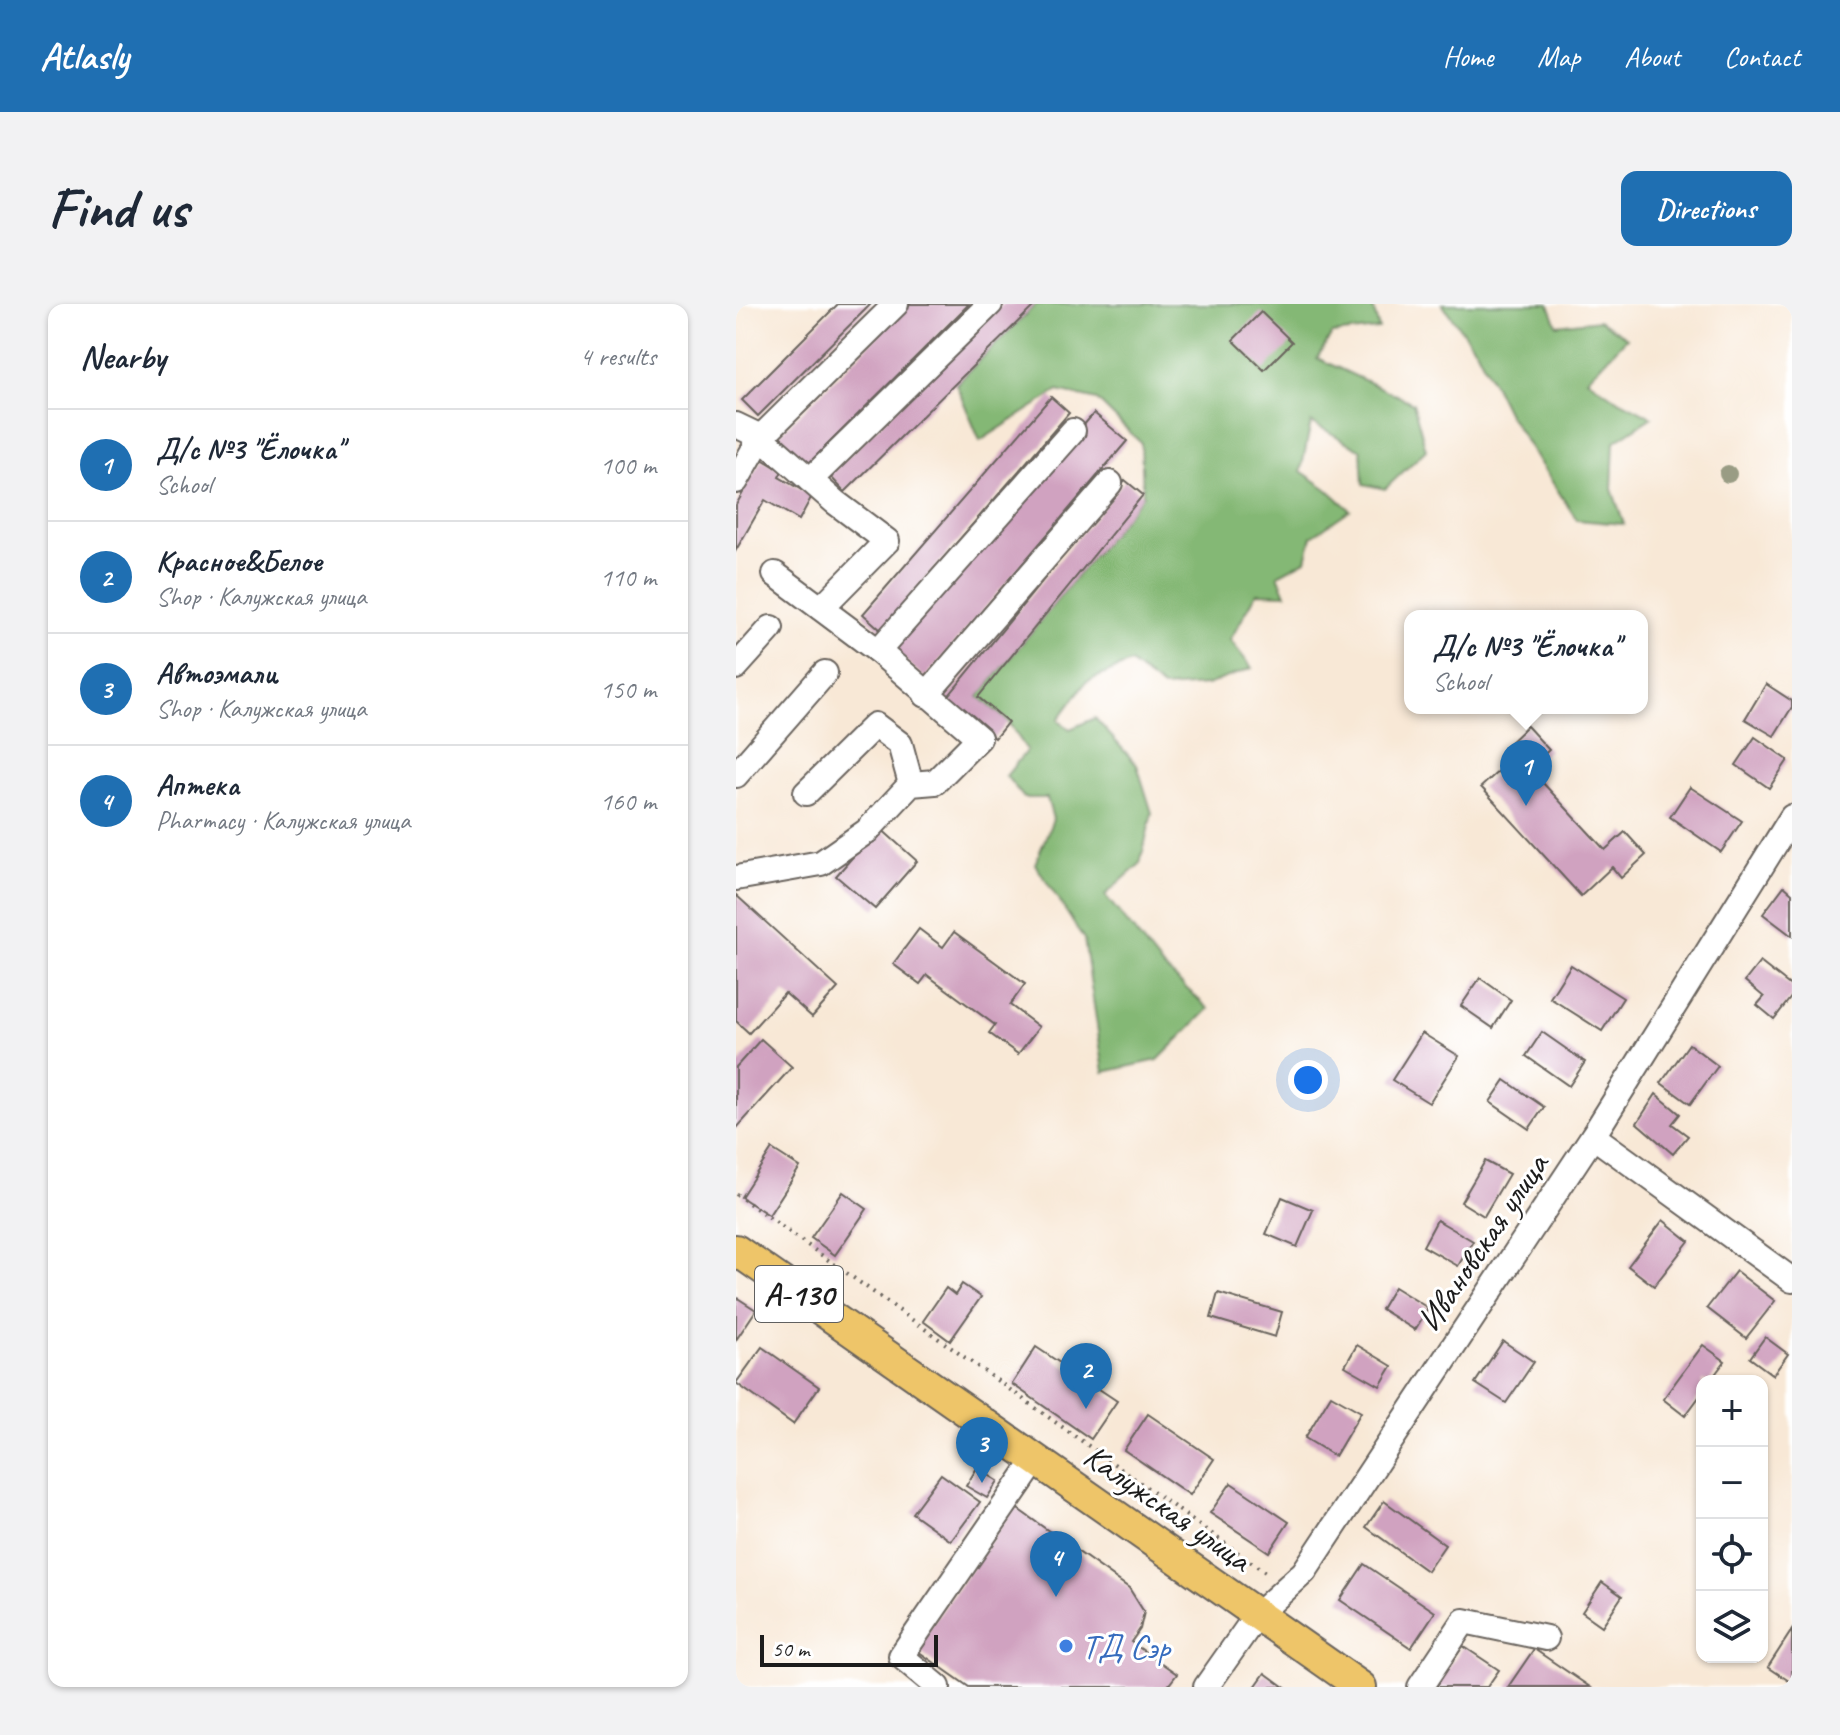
<!DOCTYPE html>
<html lang="en">
<head>
<meta charset="utf-8">
<style>
  :root { --surface:#fff; --page:#f2f2f3; --text:#1f2937; --muted:#747a83; --line:#e0e1e3; --accent:#1f6fb2 }
  body { margin:0; font-family:Caveat,sans-serif; background:var(--page); color:var(--text) }
  .controls { position:absolute; right:24px; bottom:24px; display:grid; overflow:hidden; border-radius:16px; box-shadow:0 2px 6px #0004 }
  .controls button { width:72px; height:72px; display:grid; place-items:center; padding:0; border:0; border-bottom:2px solid var(--line); background:var(--surface); color:var(--text); font:40px sans-serif }
  .scale { position:absolute; left:24px; bottom:20px; width:178px; box-sizing:border-box; padding-left:8px; border:4px solid #1c1c1c; border-top:0; font-size:22px; line-height:28px; white-space:nowrap; color:#1c1c1c; -webkit-text-stroke:6px #fff; paint-order:stroke }
  .you { position:absolute; left:572px; top:776px; width:28px; height:28px; margin:-20px; border:6px solid #fff; border-radius:50%; background:#1a73e8; box-shadow:0 0 0 12px #1a73e833 }
  .badge { display:grid; place-items:center; width:52px; height:52px; border-radius:50%; background:var(--accent); color:#fff; font-size:26px; font-weight:700 }
  .pin { position:absolute; translate:-50% -66px; filter:drop-shadow(0 2px 4px #0008) }
  .pin::after { content:''; position:absolute; top:42px; width:28px; height:24px; background:inherit; clip-path:polygon(0 0,100% 0,50% 100%) }
  .popup { position:absolute; left:668px; top:306px; width:244px; height:104px; box-sizing:border-box; display:grid; place-content:center; border-radius:16px; background:var(--surface); filter:drop-shadow(0 2px 6px #0005); font-size:26px; white-space:nowrap; color:var(--muted) }
  .popup b { font-size:30px; color:var(--text) }
  .popup::after { content:''; position:absolute; left:50%; top:100%; margin-left:-16px; border:16px solid transparent; border-top-color:var(--surface) }
  .list { margin:0; padding:0; list-style:none }
  h2 { display:flex; justify-content:space-between; align-items:center; height:104px; margin:0; padding:0 32px; font-size:34px }
  h2 small { font-size:26px; font-weight:400; color:var(--muted) }
  .list li { display:grid; grid-template-columns:52px 1fr auto; gap:24px; align-items:center; box-sizing:border-box; height:112px; padding:0 32px; border-top:2px solid var(--line) }
  .list b { display:block; font-size:30px; white-space:nowrap }
  .list p { margin:0; font-size:26px; white-space:nowrap; color:var(--muted) }
  .list em { font-size:26px; font-style:normal; color:var(--muted) }
  .icon { flex:none; width:44px; height:44px; fill:none; stroke:currentColor; stroke-width:2; stroke-linecap:round; stroke-linejoin:round }
  .map { position:relative; flex:none; width:1056px; height:1383px; overflow:hidden; border-radius:16px }
  header { display:flex; align-items:center; gap:48px; box-sizing:border-box; height:112px; padding:0 40px; background:var(--accent); color:#fff }
  header strong { font-size:38px }
  nav { display:flex; gap:44px; margin-inline-start:auto; font-size:28px }
  .intro { display:flex; align-items:center; justify-content:space-between; box-sizing:border-box; height:192px; padding:0 48px }
  h1 { margin:0; font-size:56px }
  .button { padding:20px 36px; border-radius:16px; background:var(--accent); color:#fff; font-size:28px; font-weight:700 }
  main { display:flex; gap:48px; padding:0 48px }
  aside { flex:1; background:var(--surface); border-radius:16px; box-shadow:0 2px 6px #0004 }
  .map>svg:first-child { display:block }
  .forest { fill:#84b874; stroke:#506a48; stroke-width:2 }
  .building { fill:#d0a2c0 }
  .lines { fill:none; stroke-linecap:round; stroke-linejoin:round }
  .minor-casing { stroke:#69635d; stroke-width:28 }
  .major-casing { stroke:#69635d; stroke-width:34 }
  .path { stroke:#69635d; stroke-width:4; stroke-dasharray:2 6; stroke-linecap:butt }
  .minor { stroke:#fff; stroke-width:24 }
  .major { stroke:#eec569; stroke-width:30 }
  .tree { fill:#999c84 }
  .shop-dot { fill:#3f7fe0; stroke:#fff; stroke-width:3 }
  .labels { text-anchor:middle; stroke-width:6; stroke-linejoin:round; paint-order:stroke }
  .shield { fill:#fff; stroke:#606060; stroke-width:2 }
  .shield-label { font-size:32px; font-weight:bold; fill:#1c1c1c }
  .street-label { font-size:34px; fill:#1c1c1c; stroke:#fff }
  .shop-label { font-size:34px; fill:#366cbe; stroke:#fff; text-anchor:start }
</style>
</head>
<body>
<header>
<strong>Atlasly</strong>
<nav><a>Home</a><a>Map</a><a>About</a><a>Contact</a></nav>
</header>
<div class="intro"><h1>Find us</h1><a class="button">Directions</a></div>
<main>
<aside>
<h2>Nearby<small>4 results</small></h2>
<ul class="list">
<li><span class="badge">1</span><div><b>Д/с №3 &quot;Ёлочка&quot;</b><p>School</p></div><em>100 m</em></li>
<li><span class="badge">2</span><div><b>Красное&amp;Белое</b><p>Shop · Калужская улица</p></div><em>110 m</em></li>
<li><span class="badge">3</span><div><b>Автоэмали</b><p>Shop · Калужская улица</p></div><em>150 m</em></li>
<li><span class="badge">4</span><div><b>Аптека</b><p>Pharmacy · Калужская улица</p></div><em>160 m</em></li>
</ul>
</aside>
<div class="map">
<svg width="1056" height="1383" viewBox="0 0 1056 1383">
  <rect width="100%" height="100%" fill="#fff"/>
  <filter id="ink" filterUnits="userSpaceOnUse"><feTurbulence type="fractalNoise" baseFrequency=".0125" numOctaves="2"/><feDisplacementMap in="SourceGraphic" scale="16" xChannelSelector="R" yChannelSelector="G"/><feConvolveMatrix kernelMatrix="1 2 1 2 8 2 1 2 1" color-interpolation-filters="sRGB"/></filter>
  <filter id="wash" filterUnits="userSpaceOnUse"><feTurbulence type="fractalNoise" baseFrequency=".006" numOctaves="4" result="noise"/><feDisplacementMap in="SourceGraphic" scale="32" xChannelSelector="R" yChannelSelector="G"/><feGaussianBlur stdDeviation="1.8" result="paint"/><feColorMatrix in="noise" values="0 0 0 0 0 0 0 0 0 0 0 0 0 0 0 0 0 1.4 0 .05"/><feComposite in="paint" operator="in"/></filter>
  <g filter="url(#wash)">
    <rect width="100%" height="100%" fill="#f8e8d6"/>
    <!-- forest -->
    <g class="forest">
      <polygon points="300,0 636,0 643,25 596,30 581,54 677,99 690,146 649,185 627,180 625,146 575,118 565,167 591,185 614,206 576,232 570,256 542,271 550,290 521,289 494,336 516,364 471,381 427,384 394,359 350,378 322,416 334,425 359,414 401,461 416,509 404,560 369,591 425,661 473,705 422,756 368,768 348,635 299,560 317,515 311,494 288,494 270,472 291,446 272,418 242,393 407,191 405,139 361,96 322,87 244,137 220,80"/>
      <polygon points="706,0 813,0 821,21 863,16 891,34 851,75 877,93 916,113 878,138 876,185 888,220 841,216 772,110 741,47"/>
    </g>
    <g id="blocks">
      <!-- building -->
      <g class="building">
        <polygon points="102,0 135,0 22,112 6,96"/>
        <polygon points="174,0 233,0 72,160 43,131"/>
        <polygon points="267,0 300,0 109,188 93,171"/>
        <polygon points="525,8 556,38 528,66 497,36"/>
        <polygon points="315,93 333,109 145,326 127,310"/>
        <polygon points="358,109 391,137 189,374 157,346"/>
        <polygon points="26,155 46,167 43,173 76,192 63,216 29,196 0,246 0,201"/>
        <polygon points="389,176 407,191 242,393 272,418 259,434 210,395"/>
        <polygon points="1030,380 1056,397 1056,403 1038,432 1009,415"/>
        <polygon points="791,422 813,446 793,464 869,546 889,528 910,551 885,574 876,563 845,592 745,483 776,455 767,445"/>
        <polygon points="1019,433 1052,456 1033,484 1000,461"/>
        <polygon points="954,483 1006,517 985,548 934,513"/>
        <polygon points="143,523 181,557 139,605 100,572"/>
        <polygon points="1048,582 1056,589 1056,632 1027,610"/>
        <polygon points="0,591 102,684 76,713 49,689 13,729 0,717"/>
        <polygon points="183,625 207,643 218,628 289,680 274,701 303,723 282,750 253,729 259,721 191,671 184,680 157,660"/>
        <polygon points="1024,658 1056,683 1056,692 1038,715 1021,701 1028,693 1009,677"/>
        <polygon points="835,661 887,694 866,727 814,694"/>
        <polygon points="744,674 775,696 757,724 725,702"/>
        <polygon points="806,728 849,758 833,782 790,752"/>
        <polygon points="686,729 723,752 693,799 656,776"/>
        <polygon points="25,735 56,763 0,825 0,763"/>
        <polygon points="953,740 982,762 954,800 925,779"/>
        <polygon points="769,776 808,803 793,825 754,798"/>
        <polygon points="920,790 944,810 936,820 952,832 937,850 901,819"/>
        <polygon points="36,845 64,863 33,911 5,893"/>
        <polygon points="749,857 773,870 748,912 725,898"/>
        <polygon points="107,888 131,905 99,951 75,934"/>
        <polygon points="546,893 577,906 561,943 530,930"/>
        <polygon points="701,916 737,937 722,962 687,942"/>
        <polygon points="927,916 953,937 918,982 892,962"/>
        <polygon points="1000,967 1039,997 1010,1034 971,1004"/>
        <polygon points="226,980 245,993 214,1037 187,1017 210,984 219,991"/>
        <polygon points="658,983 692,1004 679,1026 645,1005"/>
        <polygon points="482,989 546,1008 539,1033 475,1014"/>
        <polygon points="0,993 20,1006 0,1036"/>
        <polygon points="1029,1033 1052,1050 1037,1071 1014,1054"/>
        <polygon points="767,1037 798,1058 770,1099 739,1079"/>
        <polygon points="621,1041 656,1062 644,1082 609,1062"/>
        <polygon points="967,1041 989,1057 974,1077 966,1077 966,1089 949,1112 927,1095"/>
        <polygon points="26,1043 83,1083 57,1120 0,1079"/>
        <polygon points="300,1043 381,1097 355,1135 276,1080"/>
        <polygon points="595,1091 625,1108 599,1152 569,1134"/>
        <polygon points="412,1110 478,1155 454,1191 388,1146"/>
        <polygon points="241,1164 262,1177 251,1194 230,1182"/>
        <polygon points="205,1170 244,1198 215,1237 176,1209"/>
        <polygon points="495,1179 553,1218 533,1248 474,1209"/>
        <polygon points="648,1197 709,1241 691,1267 630,1223"/>
        <polygon points="279,1203 393,1284 408,1308 404,1325 395,1338 441,1370 431,1383 233,1383 179,1345"/>
        <polygon points="628,1260 699,1308 675,1344 604,1296"/>
        <polygon points="866,1278 886,1292 866,1322 846,1308"/>
        <polygon points="1056,1326 1056,1379 1032,1363"/>
        <polygon points="727,1342 763,1366 751,1383 700,1383"/>
        <polygon points="798,1345 854,1383 772,1383"/>
        <polygon points="529,1369 548,1383 519,1383"/>
      </g>
    </g>
  </g>
  <g filter="url(#ink)">
    <use href="#blocks" fill-opacity="0" stroke="#69635d" stroke-width="2"/>
    <g class="lines">
      <!-- minor casing -->
      <g class="minor-casing">
        <g id="minor">
          <polyline points="0,121 25,133 99,198 151,237 85,304"/>
          <polyline points="74,176 254,0"/>
          <polyline points="0,177 25,133 160,0"/>
          <polyline points="142,347 337,127"/>
          <polyline points="0,363 35,324"/>
          <polyline points="190,391 374,179"/>
          <polyline points="0,471 89,369"/>
          <polyline points="70,489 139,421 164,440 175,480"/>
          <polyline points="0,574 85,559 131,527 175,480 199,478 243,434 142,347 39,270"/>
          <polyline points="857,832 1056,976"/>
          <polyline points="202,1383 165,1352 299,1157"/>
          <polyline points="470,1383 520,1312 568,1268 857,832 1056,513"/>
          <polyline points="684,1383 728,1317 810,1334"/>
        </g>
      </g>
      <!-- major casing -->
      <g class="major-casing">
        <polyline id="major" points="0,946 625,1383"/>
      </g>
      <!-- path -->
      <polyline class="path" points="0,890 532,1270"/>
      <!-- minor -->
      <use href="#minor" class="minor"/>
      <!-- major -->
      <use href="#major" class="major"/>
    </g>
    <!-- trees -->
    <circle class="tree" cx="992" cy="170" r="9"/>
  </g>
  <!-- markers -->
  <circle class="shop-dot" cx="330" cy="1342" r="8"/>
  <g class="labels">
    <!-- shield labels -->
    <rect class="shield" x="19" y="962" width="88" height="56" rx="6"/>
    <g class="shield-label">
      <text x="63" y="1001">А-130</text>
    </g>
    <!-- street labels -->
    <g class="street-label">
      <text transform="translate(746 938) rotate(-56)" y="12">Ивановская улица</text>
      <text transform="translate(432 1203) rotate(35)" y="12">Калужская улица</text>
    </g>
    <!-- shop labels -->
    <g class="shop-label">
      <text x="346" y="1354">ТД Сэр</text>
    </g>
  </g>
</svg>
<div class="controls">
<button>+</button>
<button>−</button>
<button><svg class="icon" aria-label="locate" viewBox="0 0 24 24"><circle cx="12" cy="12" r="6"/><path d="M12 2v4M12 18v4M2 12h4M18 12h4"/></svg></button>
<button><svg class="icon" aria-label="layers" viewBox="0 0 24 24"><path d="M12 4l9 5-9 5-9-5zM3 14l9 5 9-5"/></svg></button>
</div>
<div class="scale">50 m</div>
<div class="you"></div>
<div class="pin badge" style="left:790px;top:502px">1</div>
<div class="popup"><b>Д/с №3 &quot;Ёлочка&quot;</b>School</div>
<div class="pin badge" style="left:350px;top:1105px">2</div>
<div class="pin badge" style="left:246px;top:1179px">3</div>
<div class="pin badge" style="left:320px;top:1293px">4</div>
</div>
</main>
</body>
</html>
